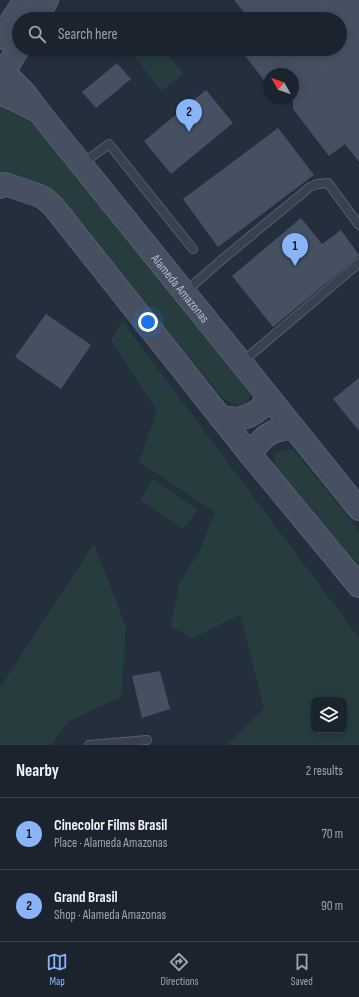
<!DOCTYPE html>
<html lang="en">
<head>
<meta charset="utf-8">
<style>
  :root { --surface:#1b232e; --page:#242b36; --text:#f1f3f6; --muted:#a0a4aa; --line:#39404a; --accent:#8ab4f8 }
  body { margin:0; font-family:"Sofia Sans Condensed",sans-serif; background:var(--page); color:var(--text) }
  .controls { position:absolute; right:12px; bottom:12px; display:grid; overflow:hidden; border-radius:8px; box-shadow:0 2px 10px #0003 }
  .controls button { width:36px; height:36px; display:grid; place-items:center; padding:0; border:0; border-bottom:1px solid var(--line); background:var(--surface); color:var(--text); font:20px sans-serif }
  .compass { position:absolute; left:263px; top:68px; width:36px; height:36px; border-radius:50%; background:var(--surface); box-shadow:0 2px 10px #0003; rotate:310deg }
  .you { position:absolute; left:148px; top:322px; width:14px; height:14px; margin:-10px; border:3px solid #fff; border-radius:50%; background:#1a73e8; box-shadow:0 0 0 6px #1a73e833 }
  .badge { display:grid; place-items:center; width:26px; height:26px; border-radius:50%; background:var(--accent); color:#111; font-size:13px; font-weight:700 }
  .pin { position:absolute; translate:-50% -33px; filter:drop-shadow(0 1px 2px #0008) }
  .pin::after { content:''; position:absolute; top:21px; width:14px; height:12px; background:inherit; clip-path:polygon(0 0,100% 0,50% 100%) }
  .list { margin:0; padding:0; list-style:none }
  h2 { display:flex; justify-content:space-between; align-items:center; height:52px; margin:0; padding:0 16px; font-size:17px }
  h2 small { font-size:13px; font-weight:400; color:var(--muted) }
  .list li { display:grid; grid-template-columns:26px 1fr auto; gap:12px; align-items:center; box-sizing:border-box; height:72px; padding:0 16px; border-top:1px solid var(--line) }
  .list b { display:block; font-size:15px; white-space:nowrap }
  .list p { margin:0; font-size:13px; white-space:nowrap; color:var(--muted) }
  .list em { font-size:13px; font-style:normal; color:var(--muted) }
  .icon { flex:none; width:22px; height:22px; fill:none; stroke:currentColor; stroke-width:2; stroke-linecap:round; stroke-linejoin:round }
  .map { position:relative; flex:none; width:359px; height:745px; overflow:hidden }
  .search { position:absolute; background:var(--surface); box-shadow:0 2px 10px #0003; left:12px; right:12px; top:12px; height:44px; display:flex; align-items:center; gap:10px; box-sizing:border-box; padding:0 14px; border-radius:22px; color:var(--muted); font-size:15px }
  .sheet { height:196px; background:var(--surface) }
  nav { display:flex; justify-content:space-around; align-items:center; box-sizing:border-box; height:56px; border-top:1px solid var(--line); background:var(--surface); font-size:11px; color:var(--muted) }
  nav a { display:grid; justify-items:center; gap:2px }
  nav .on { color:var(--accent) }
  .map>svg:first-child { display:block }
  .green { fill:#263c3f; fill-rule:evenodd }
  .building { fill:#455162 }
  .lines { fill:none; stroke-linecap:round; stroke-linejoin:round }
  .lane-casing { stroke:#565f6c; stroke-width:10 }
  .secondary-casing { stroke:#565f6c; stroke-width:24 }
  .lane { stroke:#38414e; stroke-width:8 }
  .secondary { stroke:#465061; stroke-width:22 }
  .labels { text-anchor:middle; stroke-width:3; stroke-linejoin:round; paint-order:stroke }
  .street-label { font-size:13px; fill:#b4bcc9; stroke:#1d2633 }
</style>
</head>
<body>
<div class="map">
<svg width="359" height="745" viewBox="0 0 359 745">
  <rect width="100%" height="100%" fill="#242f3e"/>
  <!-- green -->
  <g class="green">
    <polygon points="128,49 163,49 183,74 162,91"/>
    <polygon points="0,105 12,107 42,131 90,189 251,395 244,409 224,399 48,188 0,173"/>
    <path d="M122 321 359 638V745H227L264 708 240 615 193 638 171 627 179 583 199 553 215 512 139 462 157 411 111 340ZM314 700H344V730H314Z"/>
    <polygon points="293,449 359,531 359,575 275,470 275,452"/>
    <polygon points="153,479 198,510 183,529 140,500"/>
    <polygon points="94,544 126,627 121,697 69,721 51,745 0,745 0,688"/>
  </g>
  <!-- building -->
  <g class="building">
    <polygon points="234,0 359,0 359,162 345,144 329,156 293,109 293,74 269,74 269,87 240,49 340,49 340,19 249,19"/>
    <polygon points="117,63 131,79 96,108 82,92"/>
    <polygon points="206,90 233,123 171,174 144,141"/>
    <polygon points="278,128 314,175 218,247 183,199"/>
    <polygon points="301,218 322,244 341,230 359,255 359,256 273,327 232,276"/>
    <polygon points="46,314 91,345 61,389 15,357"/>
    <polygon points="359,378 359,431 333,399"/>
    <polygon points="160,671 170,709 142,718 132,676"/>
  </g>
  <g class="lines">
    <!-- lane casing -->
    <g class="lane-casing">
      <g id="lane">
        <polyline points="82,164 109,144 193,249"/>
        <polyline points="185,292 225,257 310,187 317,184 328,183 359,225"/>
        <polyline points="242,362 359,263"/>
        <polyline points="89,745 147,740"/>
      </g>
    </g>
    <!-- secondary casing -->
    <g class="secondary-casing">
      <g id="secondary">
        <polyline points="36,19 47,0"/>
        <polyline points="0,38 25,0"/>
        <path id="s1" d="M0 68 24 92 39 112 359 509"/>
        <polyline points="4,72 19,47"/>
        <polyline points="0,93 20,102 33,109"/>
        <polyline points="0,187 5,184 40,196 45,199 53,206 249,453 359,586"/>
        <polyline points="220,417 237,419 249,416 257,411 261,408 268,396"/>
        <polyline points="249,453 266,436 275,431 293,427"/>
      </g>
    </g>
    <!-- lane -->
    <use href="#lane" class="lane"/>
    <!-- secondary -->
    <use href="#secondary" class="secondary"/>
  </g>
  <g class="labels">
    <!-- street labels -->
    <g class="street-label">
      <text dy="5" stroke="none"><textPath href="#s1" startOffset="285">Alameda Amazonas</textPath></text>
    </g>
  </g>
</svg>
<div class="controls">
<button><svg class="icon" aria-label="layers" viewBox="0 0 24 24"><path d="M12 4l9 5-9 5-9-5zM3 14l9 5 9-5"/></svg></button>
</div>
<svg class="compass" viewBox="-18 -18 36 36"><path d="M0-13l5 13h-10z" fill="#e53935"/><path d="M0 13l5-13h-10z" fill="#a0a4aa"/></svg>
<div class="you"></div>
<div class="pin badge" style="left:295px;top:266px">1</div>
<div class="pin badge" style="left:189px;top:132px">2</div>
<div class="search"><svg class="icon" aria-label="search" viewBox="0 0 24 24"><circle cx="10" cy="10" r="6"/><path d="M15 15l6 6"/></svg>Search here</div>
</div>
<section class="sheet">
<h2>Nearby<small>2 results</small></h2>
<ul class="list">
<li><span class="badge">1</span><div><b>Cinecolor Films Brasil</b><p>Place · Alameda Amazonas</p></div><em>70 m</em></li>
<li><span class="badge">2</span><div><b>Grand Brasil</b><p>Shop · Alameda Amazonas</p></div><em>90 m</em></li>
</ul>
</section>
<nav>
<a class="on"><svg class="icon" aria-label="map" viewBox="0 0 24 24"><path d="M3 6l6-2 6 2 6-2v14l-6 2-6-2-6 2zM9 4v14M15 6v14"/></svg>Map</a>
<a><svg class="icon" aria-label="directions" viewBox="0 0 24 24"><path d="M12 3l9 9-9 9-9-9zM9 14v-3h6M13 9l2 2-2 2"/></svg>Directions</a>
<a><svg class="icon" aria-label="saved" viewBox="0 0 24 24"><path d="M7 4h10v16l-5-4-5 4z"/></svg>Saved</a>
</nav>
</body>
</html>
